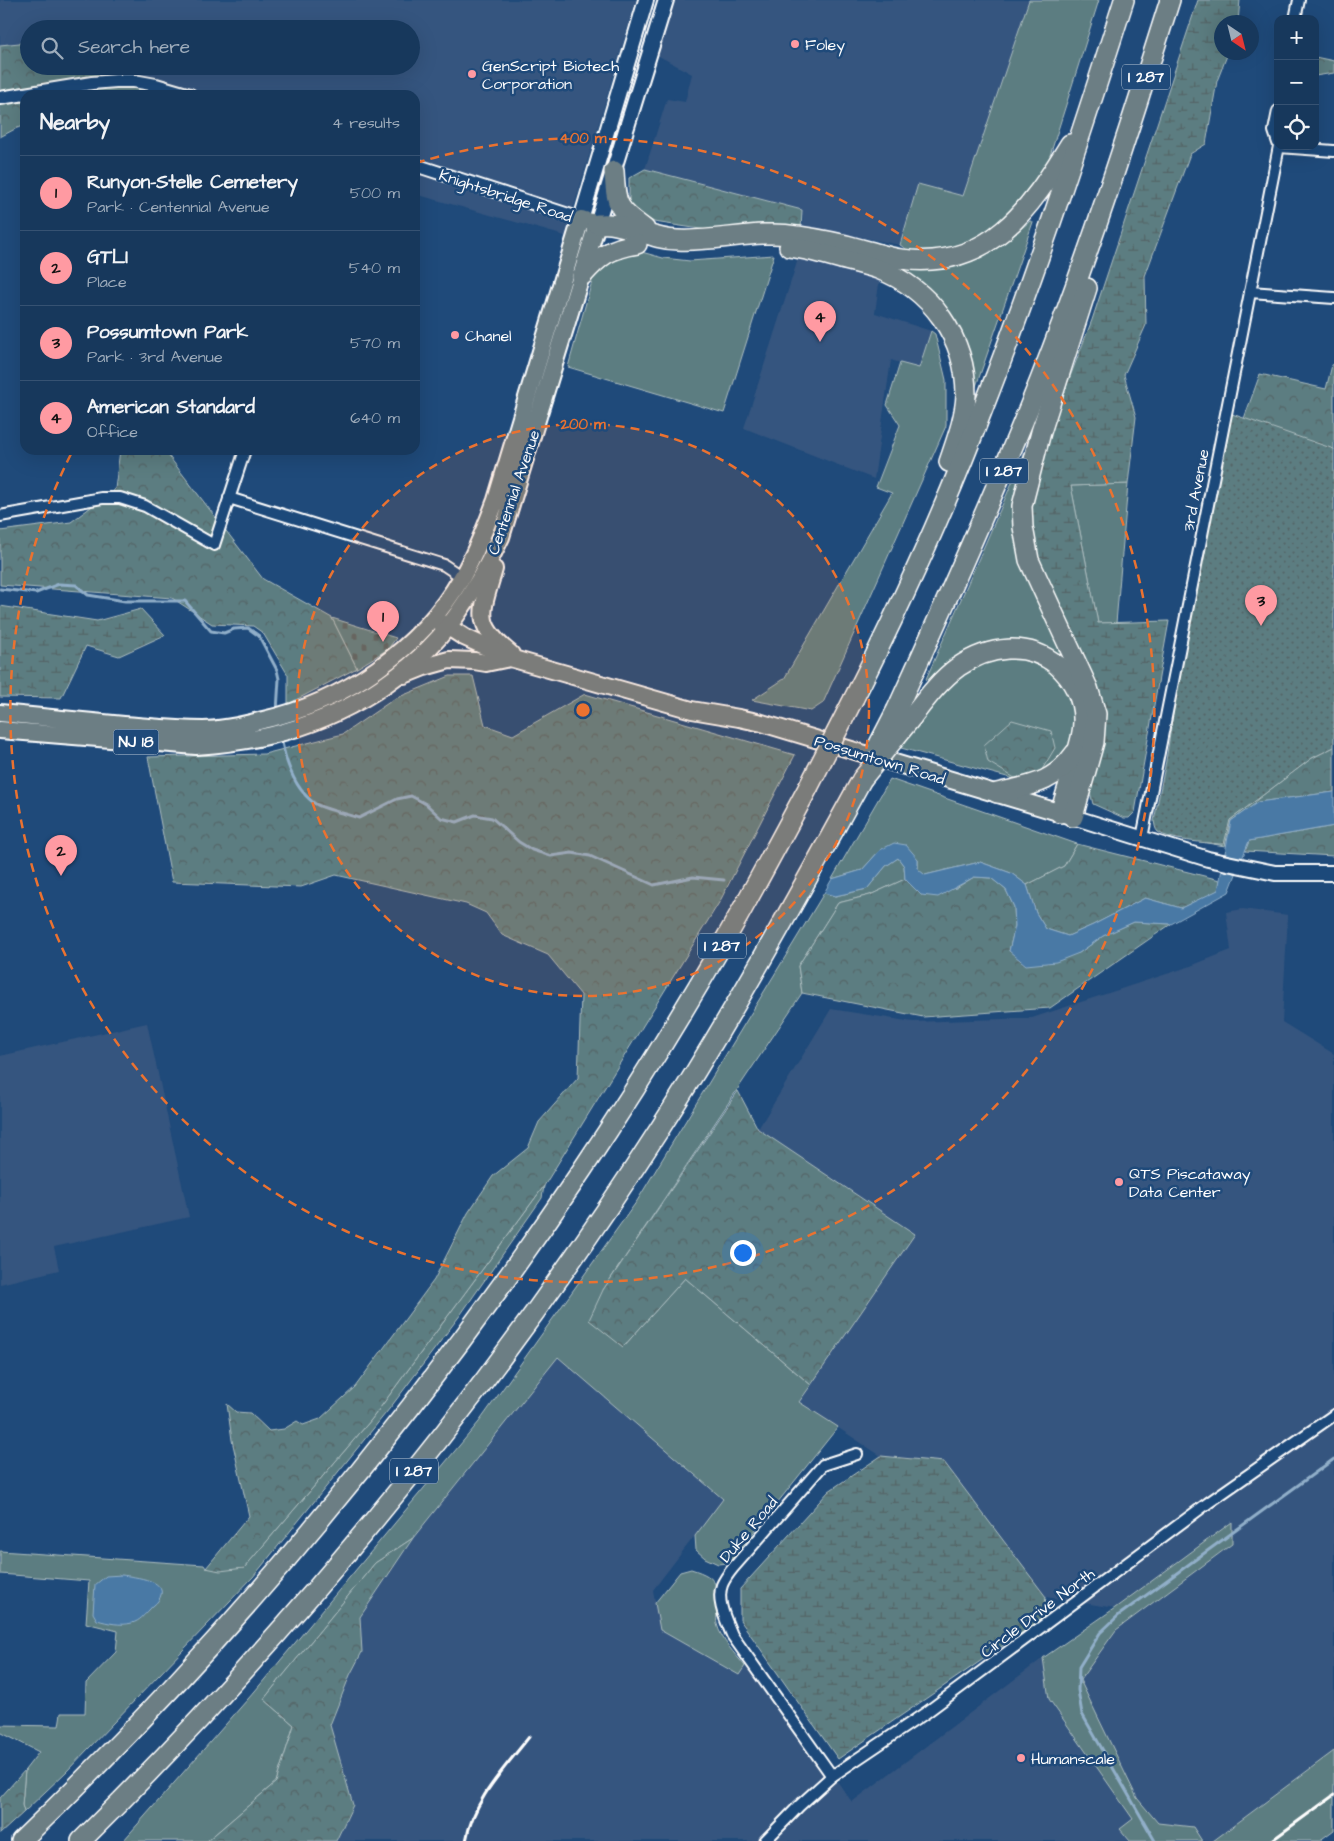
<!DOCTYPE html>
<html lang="en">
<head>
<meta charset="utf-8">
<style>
  :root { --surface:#17385c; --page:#244365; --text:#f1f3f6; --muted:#9eacbb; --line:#365272; --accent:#ff9aa2 }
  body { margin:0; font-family:"Architects Daughter",sans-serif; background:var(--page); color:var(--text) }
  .controls { position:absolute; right:15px; top:15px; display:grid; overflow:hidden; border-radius:10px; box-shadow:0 5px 20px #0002 }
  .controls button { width:45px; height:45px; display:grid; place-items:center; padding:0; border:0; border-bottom:1px solid var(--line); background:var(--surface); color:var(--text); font:25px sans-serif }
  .compass { position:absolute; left:1214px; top:15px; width:45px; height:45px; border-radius:50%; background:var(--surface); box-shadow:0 5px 20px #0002; rotate:145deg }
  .you { position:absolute; left:742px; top:1252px; width:18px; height:18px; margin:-12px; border:4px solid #fff; border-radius:50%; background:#1a73e8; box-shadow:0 0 0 8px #1a73e833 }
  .badge { display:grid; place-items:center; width:32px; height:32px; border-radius:50%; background:var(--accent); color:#111; font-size:16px; font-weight:700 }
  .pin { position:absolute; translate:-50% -41px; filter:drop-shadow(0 1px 2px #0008) }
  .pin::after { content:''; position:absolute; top:26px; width:18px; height:15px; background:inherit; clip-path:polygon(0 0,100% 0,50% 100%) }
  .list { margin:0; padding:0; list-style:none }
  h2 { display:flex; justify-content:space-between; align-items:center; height:65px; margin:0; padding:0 20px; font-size:21px }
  h2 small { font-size:16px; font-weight:400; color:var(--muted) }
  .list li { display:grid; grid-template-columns:32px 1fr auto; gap:15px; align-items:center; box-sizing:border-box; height:75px; padding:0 20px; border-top:1px solid var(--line) }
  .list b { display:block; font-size:19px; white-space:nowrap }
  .list p { margin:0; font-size:16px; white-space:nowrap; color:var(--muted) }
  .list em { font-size:16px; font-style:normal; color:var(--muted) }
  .icon { flex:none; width:28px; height:28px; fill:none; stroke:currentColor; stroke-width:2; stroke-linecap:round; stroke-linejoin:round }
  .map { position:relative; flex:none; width:1334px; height:1841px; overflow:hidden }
  .search { position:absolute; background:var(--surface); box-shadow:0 5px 20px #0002; left:20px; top:20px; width:400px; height:55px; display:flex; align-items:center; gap:12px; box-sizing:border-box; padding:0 18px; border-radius:28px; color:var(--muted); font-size:19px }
  .panel { position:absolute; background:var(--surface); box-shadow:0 5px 20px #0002; left:20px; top:90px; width:400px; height:365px; border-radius:15px }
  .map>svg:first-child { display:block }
  .built { fill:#35557f }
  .grass { fill:#5c7d81; stroke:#aebec0 }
  .forest { fill:url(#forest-crowns); stroke:#aebec0 }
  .wetland { fill:url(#wetland-marsh); stroke:#aebec0 }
  .cemetery { fill:url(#cemetery-stones); stroke:#aebec0 }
  .park { fill:url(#park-dots); stroke:#aebec0 }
  .water { fill:#4879a5; stroke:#91afc9 }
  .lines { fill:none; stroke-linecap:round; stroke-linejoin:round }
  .stream { stroke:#91afc9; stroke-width:3 }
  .minor-casing { stroke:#fff; stroke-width:14 }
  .tertiary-casing { stroke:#fff; stroke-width:16 }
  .secondary-casing { stroke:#fff; stroke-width:18 }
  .trunk-casing { stroke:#fff; stroke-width:20 }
  .motorway-casing { stroke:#fff; stroke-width:22 }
  .minor { stroke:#1f4a7a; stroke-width:10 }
  .tertiary { stroke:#1f4a7a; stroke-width:12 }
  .secondary { stroke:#1f4a7a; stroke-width:14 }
  .trunk { stroke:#6c7e84; stroke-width:16 }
  .motorway { stroke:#6c7e84; stroke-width:19 }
  .rail { stroke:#fff; stroke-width:3 }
  .motorway-bridge-casing { stroke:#fff; stroke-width:22; stroke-linecap:butt }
  .motorway-bridge { stroke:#6c7e84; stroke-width:19 }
  .ring { fill:none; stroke:#eb7230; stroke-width:2.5; stroke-dasharray:9 6 }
  .poi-dot { fill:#ff9aa2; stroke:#1f4a7a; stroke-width:2 }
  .labels { text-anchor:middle; stroke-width:5; stroke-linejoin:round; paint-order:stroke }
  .shield { fill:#1f4a7a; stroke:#bcc9d7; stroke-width:1 }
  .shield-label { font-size:15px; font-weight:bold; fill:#fff }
  .poi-label { font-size:16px; fill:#fff; stroke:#1f4a7a; text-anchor:start }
  .street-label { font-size:16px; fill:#fff; stroke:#1f4a7a }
  .centre { fill:#eb7230; stroke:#1f4a7a; stroke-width:2.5 }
  .ring-label { font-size:15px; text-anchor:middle; font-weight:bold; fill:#eb7230; stroke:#1f4a7a; stroke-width:5; stroke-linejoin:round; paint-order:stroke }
</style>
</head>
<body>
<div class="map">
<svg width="1334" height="1841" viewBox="0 0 1334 1841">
  <defs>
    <pattern id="forest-crowns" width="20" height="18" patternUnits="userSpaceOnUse" patternTransform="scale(1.25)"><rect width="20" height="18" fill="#5c7d81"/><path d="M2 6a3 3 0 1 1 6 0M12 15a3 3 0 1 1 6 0" fill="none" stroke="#546466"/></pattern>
    <pattern id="wetland-marsh" width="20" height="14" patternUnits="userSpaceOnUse" patternTransform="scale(1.25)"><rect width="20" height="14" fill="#5c7d81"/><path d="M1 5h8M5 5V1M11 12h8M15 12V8" fill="none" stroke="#546466"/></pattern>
    <pattern id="cemetery-stones" width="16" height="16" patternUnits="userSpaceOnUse" patternTransform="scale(1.25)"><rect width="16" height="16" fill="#5c7d81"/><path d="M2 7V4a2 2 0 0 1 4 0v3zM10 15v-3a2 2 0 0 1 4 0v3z" fill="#546466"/></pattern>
    <pattern id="park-dots" width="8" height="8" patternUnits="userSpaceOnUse" patternTransform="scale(1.25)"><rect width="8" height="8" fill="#5c7d81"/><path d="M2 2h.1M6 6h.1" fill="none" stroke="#546466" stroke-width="1.8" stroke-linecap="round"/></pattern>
  </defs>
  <rect width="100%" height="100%" fill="#1f4a7a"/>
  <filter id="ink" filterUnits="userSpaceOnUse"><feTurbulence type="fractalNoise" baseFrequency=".02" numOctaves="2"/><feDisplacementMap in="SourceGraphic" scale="10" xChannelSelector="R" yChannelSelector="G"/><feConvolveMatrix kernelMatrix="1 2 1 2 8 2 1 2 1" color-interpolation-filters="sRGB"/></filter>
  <g filter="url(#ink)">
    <!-- built -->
    <g class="built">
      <polygon points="0,0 636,0 565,236 415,194 415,95 157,95 119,66 411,66 411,29 29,29 29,42 0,45"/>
      <polygon points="674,0 1029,0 963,196 918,185 900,245 803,226 802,210 645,169 667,99 685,102 692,74 657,55"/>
      <polygon points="799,256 880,276 875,313 931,331 919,369 891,360 874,479 744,428"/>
      <polygon points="1243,909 1288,915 1282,1022 1334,1054 1334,1751 1213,1841 1202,1841 1192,1827 1158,1823 1137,1798 1080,1680 1116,1630 1232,1544 1232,1522 1115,1608 1046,1597 944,1462 881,1456 799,1402 915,1234 758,1129 831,1009 913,1022 1032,1018 1188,967 1231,950 1226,912"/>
      <polygon points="147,1023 189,1217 54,1247 59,1270 0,1284 0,1056"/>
      <polygon points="558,1357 723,1499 653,1590 660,1630 739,1675 745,1666 819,1756 852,1802 1043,1658 1049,1700 1133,1819 1121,1829 1130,1841 336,1841 353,1805 330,1725 350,1675 362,1652 360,1617 413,1538"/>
    </g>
    <!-- grass -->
    <g class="grass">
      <polygon points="1029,0 1099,0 1047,165 1028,197 994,230 952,247 918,257 900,245 918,184 963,196"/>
      <path d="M1030 221 1033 222 973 395C972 340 960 324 924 284L921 288 888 266 982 255 1007 241Z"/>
      <polygon points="638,251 663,258 690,261 774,255 724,413 568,367 594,274 611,257"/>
      <polygon points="931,331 935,334 946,380 946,426 823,703 811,711 752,700 784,679 892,493 876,487 900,425 887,405 900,363 919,368"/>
      <polygon points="1035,430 1072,667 1016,643 931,683 926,679"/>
      <polygon points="1128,484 1116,623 1098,623 1071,486"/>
      <polygon points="1019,655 1055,672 1068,687 1075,717 1072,741 1061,761 1040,773 1018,780 901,748 933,703 962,671 979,663"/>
      <polygon points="890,779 1077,844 1064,866 1027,885 1011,873 980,862 925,875 918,870 918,859 880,850 862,870 832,879"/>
      <polygon points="898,858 904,866 905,879 870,895 838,903 798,966 802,993 603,1290 623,1347 685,1278 811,1385 799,1402 838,1427 733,1558 726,1563 718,1564 705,1558 696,1550 695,1536 723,1499 558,1357 413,1538 375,1563 264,1699 294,1725 276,1782 207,1841 123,1841 255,1691 479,1422 637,1201 824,893 835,896 867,889 886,866"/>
      <polygon points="544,1186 542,1198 461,1314 390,1408 253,1577 66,1772 24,1812 22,1805 25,1770 39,1752 0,1732 0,1725 59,1726 61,1713 85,1713 86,1683 116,1652 118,1631 86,1623 89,1581 0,1574 0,1551 204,1565 206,1568 244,1568 371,1420"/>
      <polygon points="1232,1522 1232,1544 1116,1630 1080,1680 1137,1798 1158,1823 1193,1827 1202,1841 1130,1841 1120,1829 1133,1819 1049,1699 1043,1658 1115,1608"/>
      <path d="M691 1569C720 1578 717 1585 717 1612 717 1616 716 1621 717 1624 721 1640 735 1654 745 1666L739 1675 660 1630 655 1603 680 1572Z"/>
      <polygon points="1334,1751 1334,1830 1319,1841 1213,1841"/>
    </g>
    <!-- forest -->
    <g class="forest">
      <polygon points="29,42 29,66 119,66 157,95 25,95 25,126 17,128 0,137 0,45"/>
      <polygon points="1315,57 1334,61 1334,73 1315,76"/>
      <polygon points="645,169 802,210 801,230 707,230 654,222 637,212 629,203 629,178"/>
      <polygon points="1334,364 1334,450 1241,427 1260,374 1326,389 1332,365"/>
      <polygon points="120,450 164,450 263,579 332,618 357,668 288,704 288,675 263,633 253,626 212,624 172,598 0,585 0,531 71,522 115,489"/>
      <polygon points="450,676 473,676 485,725 513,735 585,694 795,755 720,901 544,1186 371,1420 244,1568 220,1571 206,1568 249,1516 232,1440 227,1404 236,1412 250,1413 269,1431 284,1429 297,1421 303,1425 320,1419 355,1387 434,1280 468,1213 493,1176 528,1148 539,1122 578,1078 581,995 548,955 502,935 486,913 466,904 336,875 301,887 172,882 148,757 264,754 343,734 394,699"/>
      <polygon points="1012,720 1051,731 1055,748 1040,773 1018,780 988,762 984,745"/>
      <polygon points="1334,747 1334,792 1258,802 1231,821 1225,846 1177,838 1219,844 1230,820 1312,758"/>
      <polygon points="1334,826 1334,856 1245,851 1249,841"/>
      <polygon points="1077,844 1220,880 1219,890 1181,908 1145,898 1093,925 1068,936 1046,929 1036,913 1027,885 1064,866"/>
      <polygon points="974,877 991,878 1006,890 1014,907 1015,926 1009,951 1079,953 1103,936 1134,922 1171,924 1050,1008 923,1017 802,993 798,966 838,903 870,895 905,879 921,895 956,888"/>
      <polygon points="738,1091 758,1129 915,1234 811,1385 685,1278 623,1347 589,1320 603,1290"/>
      <polygon points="413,1538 360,1617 362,1652 350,1675 330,1725 353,1805 336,1841 207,1841 276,1782 294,1725 264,1699 375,1563"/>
      <polygon points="25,1770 22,1805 24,1812 0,1834 0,1798"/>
    </g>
    <!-- wetland -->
    <g class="wetland">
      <polygon points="1198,0 1240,0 1238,22 1222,22 1222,52 1228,53 1217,81 1206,144 1190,154 1145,276 1146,325 1124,375 1136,417 1128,484 1071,486 1098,623 1169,621 1135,812 1129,818 1124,818 1093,804 1089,788 1103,725 1039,569 1029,519 1042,449 1092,320"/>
      <polygon points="0,606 97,621 141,609 165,635 119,656 86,646 61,698 0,697"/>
      <polygon points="881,1456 944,1462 1046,1597 1043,1618 838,1759 740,1620 740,1589 829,1491"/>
    </g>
    <!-- cemetery -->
    <polygon class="cemetery" points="332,618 396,638 388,649 357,668"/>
    <!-- park -->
    <path class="park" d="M1229 413 1334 449V747L1312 758 1230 820 1224 844H1219C1203 842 1171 841 1158 832 1155 829 1155 825 1154 821L1166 761 1177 687Z"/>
    <!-- water -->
    <g class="water">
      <polygon points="1334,792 1334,826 1249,841 1229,892 1171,924 1134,922 1103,936 1079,953 1056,962 1026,965 1009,951 1015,926 1014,907 1006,890 991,878 974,877 938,897 921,895 905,879 904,866 898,858 886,866 867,889 835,896 824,893 832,879 862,870 880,850 894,843 906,845 918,859 918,869 925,875 980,862 1011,873 1027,885 1036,913 1046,929 1068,936 1093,925 1145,898 1181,908 1218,890 1231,821 1258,802"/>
      <path d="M122 1575C134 1577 173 1580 158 1601 156 1604 152 1606 150 1609 144 1615 140 1621 132 1623 120 1626 108 1623 97 1620L93 1613 95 1585 106 1576Z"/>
    </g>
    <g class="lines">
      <!-- stream -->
      <g class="stream">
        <polyline points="0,589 36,593 59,584 76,585 88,595 125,601 185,601 211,631 224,633 234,629 248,628 259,636 277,670 279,679 277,711"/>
        <path d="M281 737C285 760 294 788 314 803 322 809 348 814 359 818L397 799 411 796 426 804 441 818 457 822 475 815 492 818 519 842 532 850 551 856 572 853 590 856 654 885 693 877 724 880"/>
        <polyline points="1155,1841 1082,1714 1078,1690 1079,1667 1100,1633 1119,1615 1334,1459"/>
      </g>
      <!-- minor casing -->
      <g class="minor-casing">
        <g id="minor">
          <polyline points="1295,19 1299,0"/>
          <polyline points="1278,111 1274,131 1278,143"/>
          <polyline points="1279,147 1334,151"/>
          <polyline points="1250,292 1334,298"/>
          <polyline points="229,498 444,565 462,577"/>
          <polyline points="0,516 102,498 120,498 145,506 214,545 245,450"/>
          <polyline points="1142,838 1279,146"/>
          <path d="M832 1776 732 1635C726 1620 716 1601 722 1585 724 1580 729 1573 733 1568L823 1465 857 1454"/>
          <polyline points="765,1841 799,1806 832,1776 927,1712 1208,1503 1334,1415"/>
        </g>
      </g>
      <!-- tertiary casing -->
      <g class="tertiary-casing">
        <g id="tertiary">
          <polyline points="0,98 92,83 116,81 134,81 156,85 190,95"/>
          <polyline points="415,165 581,219"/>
        </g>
      </g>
      <!-- secondary casing -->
      <g class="secondary-casing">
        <g id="secondary">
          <polyline points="581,219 646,0"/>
          <polyline points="597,224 666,0"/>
          <polyline points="1073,817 1208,859 1275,873 1334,873"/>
        </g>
      </g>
      <!-- trunk casing -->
      <g class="trunk-casing">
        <g id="trunk">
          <path d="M494 569C482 612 472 623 511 654"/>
          <polyline points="439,621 464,637 510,658 692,710 739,718 762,723 1071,816"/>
          <polyline points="404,675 424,667 449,660 474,661 486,663 510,658"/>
          <path d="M0 713C41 717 83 721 124 725 150 727 177 730 203 730 223 730 244 725 263 720 344 702 420 650 462 577 476 552 486 527 496 500L581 219 597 224 501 537C488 565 474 591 456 616 413 676 343 718 272 735 247 741 222 744 196 746L0 730"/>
        </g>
      </g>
      <!-- motorway casing -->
      <g class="motorway-casing">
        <g id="motorway">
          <path d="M614 171C616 207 617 208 645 229"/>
          <path d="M597 224C603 224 610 223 616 225 637 229 656 240 678 240 718 242 758 229 798 236 819 239 840 243 861 249 874 252 888 257 901 259 989 271 1030 209 1070 144"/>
          <path d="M789 247C807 249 824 254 841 259 853 262 866 265 878 269 931 289 966 338 966 395 965 418 956 441 949 462"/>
          <path d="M582 276C600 256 610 248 637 244"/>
          <path d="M854 698C901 605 945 509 982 411 1035 276 1080 138 1124 0"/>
          <path d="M897 709C947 600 996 491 1040 380 1089 255 1130 127 1170 0"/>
          <path d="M912 717C926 699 940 680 958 667 989 646 1027 641 1057 665 1073 679 1084 700 1083 722 1083 734 1079 747 1075 759 1071 777 1066 795 1060 813"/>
          <path d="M997 793C1031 785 1053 784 1075 753"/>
          <polyline points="1073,817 1094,742 1096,714 1088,688 1029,560 1023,527 1022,506 1041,432 1087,288"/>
          <path d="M21 1841C231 1639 419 1412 582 1170 631 1097 678 1021 722 945 752 893 780 840 808 788"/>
          <path d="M81 1841C298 1626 494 1387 659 1130 732 1016 797 898 862 779"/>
        </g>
      </g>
      <!-- minor -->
      <use href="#minor" class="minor"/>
      <!-- tertiary -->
      <use href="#tertiary" class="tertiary"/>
      <!-- secondary -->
      <use href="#secondary" class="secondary"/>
      <!-- trunk -->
      <use href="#trunk" class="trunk"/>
      <!-- motorway -->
      <use href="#motorway" class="motorway"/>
      <!-- rail -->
      <g class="rail">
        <path d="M466 1841C473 1800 504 1769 529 1737"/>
        <polyline points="1271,1841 1334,1795"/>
      </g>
      <!-- motorway-bridge casing -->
      <g class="motorway-bridge-casing">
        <g id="motorway-bridge">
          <polyline points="878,746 897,709"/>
          <polyline points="862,779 912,717"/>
          <polyline points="808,788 854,698"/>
        </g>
      </g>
      <!-- motorway-bridge -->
      <use href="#motorway-bridge" class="motorway-bridge"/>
    </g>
  </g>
  <!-- distance rings -->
  <circle cx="583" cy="710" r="286" fill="#eb7230" fill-opacity=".12"/>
  <g class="ring">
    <circle cx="583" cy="710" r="286"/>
    <path d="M416 163A572 572 0 1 1 73 450"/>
  </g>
  <!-- markers -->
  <g class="poi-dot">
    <circle cx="795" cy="44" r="5"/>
    <circle cx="472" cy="74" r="5"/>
    <circle cx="455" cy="335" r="5"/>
    <circle cx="1119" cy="1182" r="5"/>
    <circle cx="1021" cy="1758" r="5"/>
  </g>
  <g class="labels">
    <!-- shield labels -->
    <g class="shield">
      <rect x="1122" y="64.5" width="48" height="25" rx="4"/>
      <rect x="980" y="458.5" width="48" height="25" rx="4"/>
      <rect x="113.5" y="729.5" width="45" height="25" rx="4"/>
      <rect x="698" y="933.5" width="48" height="25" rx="4"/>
      <rect x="390" y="1458.5" width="48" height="25" rx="4"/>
    </g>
    <g class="shield-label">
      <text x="1146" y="82">I 287</text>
      <text x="1004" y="476">I 287</text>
      <text x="136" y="747">NJ 18</text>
      <text x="722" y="951">I 287</text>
      <text x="414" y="1476">I 287</text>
    </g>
    <!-- poi labels -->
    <g class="poi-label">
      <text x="805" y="50">Foley</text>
      <text x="482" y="71">GenScript Biotech<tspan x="482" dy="18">Corporation</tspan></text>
      <text x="465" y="341">Chanel</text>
      <text x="1129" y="1179">QTS Piscataway<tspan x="1129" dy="18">Data Center</tspan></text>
      <text x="1031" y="1764">Humanscale</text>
    </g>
    <!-- street labels -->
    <g class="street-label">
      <text transform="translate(506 195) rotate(18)" y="6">Knightsbridge Road</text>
      <text transform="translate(1195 490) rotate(-79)" y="6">3rd Avenue</text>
      <text transform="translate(513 492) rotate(-71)" y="6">Centennial Avenue</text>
      <text transform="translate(880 759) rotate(17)" y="6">Possumtown Road</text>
      <text transform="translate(748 1529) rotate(-50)" y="6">Duke Road</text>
      <text transform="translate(1037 1612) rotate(-37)" y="6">Circle Drive North</text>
    </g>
  </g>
  <circle cx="583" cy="710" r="8" class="centre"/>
  <g class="ring-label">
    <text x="583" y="143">400 m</text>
    <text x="583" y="429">200 m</text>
  </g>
</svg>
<div class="controls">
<button>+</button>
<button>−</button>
<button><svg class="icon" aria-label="locate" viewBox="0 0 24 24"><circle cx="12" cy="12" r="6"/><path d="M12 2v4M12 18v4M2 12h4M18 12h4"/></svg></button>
</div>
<svg class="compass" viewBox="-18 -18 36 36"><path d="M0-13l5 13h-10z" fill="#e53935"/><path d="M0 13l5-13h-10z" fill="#9eacbb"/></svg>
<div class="you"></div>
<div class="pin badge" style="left:383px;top:642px">1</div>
<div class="pin badge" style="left:61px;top:876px">2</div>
<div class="pin badge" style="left:1261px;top:626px">3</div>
<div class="pin badge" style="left:820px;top:342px">4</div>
<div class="search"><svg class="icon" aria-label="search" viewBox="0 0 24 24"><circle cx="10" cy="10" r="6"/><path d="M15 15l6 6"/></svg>Search here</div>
<section class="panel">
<h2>Nearby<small>4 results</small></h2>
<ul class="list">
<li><span class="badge">1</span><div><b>Runyon-Stelle Cemetery</b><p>Park · Centennial Avenue</p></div><em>500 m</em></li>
<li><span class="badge">2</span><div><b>GTLI</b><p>Place</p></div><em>540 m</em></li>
<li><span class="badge">3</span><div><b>Possumtown Park</b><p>Park · 3rd Avenue</p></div><em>570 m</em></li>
<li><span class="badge">4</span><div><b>American Standard</b><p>Office</p></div><em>640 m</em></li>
</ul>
</section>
</div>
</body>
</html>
